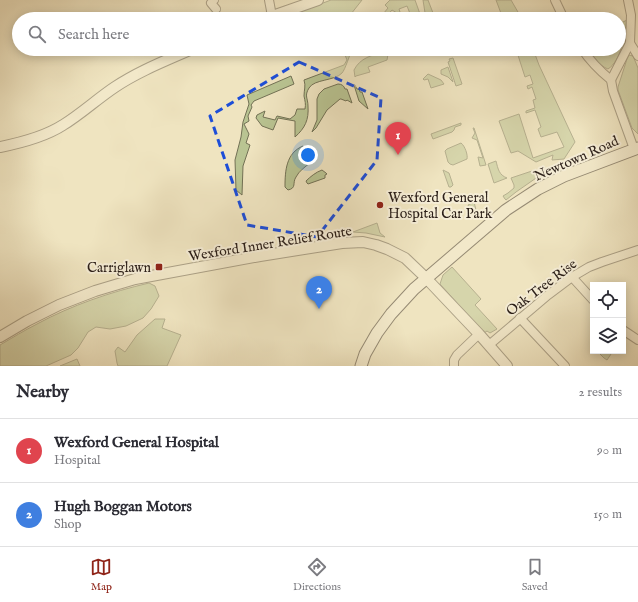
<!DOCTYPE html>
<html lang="en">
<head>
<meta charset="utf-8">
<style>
  :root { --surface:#fff; --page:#f7f7f7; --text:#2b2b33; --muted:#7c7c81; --line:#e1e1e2; --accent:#8f2418 }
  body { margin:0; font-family:"IM FELL English",serif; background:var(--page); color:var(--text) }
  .controls { position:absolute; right:12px; bottom:12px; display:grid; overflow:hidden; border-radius:0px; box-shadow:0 2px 10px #0003 }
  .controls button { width:36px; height:36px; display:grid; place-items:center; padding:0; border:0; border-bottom:1px solid var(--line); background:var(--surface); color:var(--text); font:20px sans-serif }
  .you { position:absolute; left:308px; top:155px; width:14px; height:14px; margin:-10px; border:3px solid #fff; border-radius:50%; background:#1a73e8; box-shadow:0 0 0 6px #1a73e833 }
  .badge { display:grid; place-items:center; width:26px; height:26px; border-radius:50%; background:var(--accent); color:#fff; font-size:13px; font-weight:700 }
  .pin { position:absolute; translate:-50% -33px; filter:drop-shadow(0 1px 2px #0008) }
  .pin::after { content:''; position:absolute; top:21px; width:14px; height:12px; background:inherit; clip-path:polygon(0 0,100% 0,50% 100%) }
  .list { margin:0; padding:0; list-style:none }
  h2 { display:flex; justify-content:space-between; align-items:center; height:52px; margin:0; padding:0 16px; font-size:17px }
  h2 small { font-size:13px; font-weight:400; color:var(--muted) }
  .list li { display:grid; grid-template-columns:26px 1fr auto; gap:12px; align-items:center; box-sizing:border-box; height:64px; padding:0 16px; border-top:1px solid var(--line) }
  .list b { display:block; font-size:15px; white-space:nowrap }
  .list p { margin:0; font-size:13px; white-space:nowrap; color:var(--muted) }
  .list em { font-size:13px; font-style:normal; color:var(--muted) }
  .icon { flex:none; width:22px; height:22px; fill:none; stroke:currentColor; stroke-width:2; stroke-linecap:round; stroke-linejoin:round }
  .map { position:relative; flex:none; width:638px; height:366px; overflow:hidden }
  .search { position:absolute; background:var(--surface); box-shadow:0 2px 10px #0003; left:12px; right:12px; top:12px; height:44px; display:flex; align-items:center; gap:10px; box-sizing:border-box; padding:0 14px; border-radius:22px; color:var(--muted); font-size:15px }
  .sheet { height:180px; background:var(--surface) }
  nav { display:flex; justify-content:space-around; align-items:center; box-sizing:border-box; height:56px; border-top:1px solid var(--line); background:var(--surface); font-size:11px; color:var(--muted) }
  nav a { display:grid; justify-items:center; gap:2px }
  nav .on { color:var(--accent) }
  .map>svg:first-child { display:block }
  .green { fill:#b9c492; stroke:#727155 }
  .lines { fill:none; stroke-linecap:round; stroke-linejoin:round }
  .minor-casing { stroke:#5b5042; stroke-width:10 }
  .tertiary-casing { stroke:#5b5042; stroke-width:12 }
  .secondary-casing { stroke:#2a1e18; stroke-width:13 }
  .minor { stroke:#f5edd6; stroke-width:8 }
  .tertiary { stroke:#f5edd6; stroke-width:10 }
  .secondary { stroke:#f5edd6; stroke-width:11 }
  .marked { fill:none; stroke:#1d4ed8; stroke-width:3; stroke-dasharray:8 5; stroke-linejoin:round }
  .poi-dot { fill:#8f2418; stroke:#f5edd6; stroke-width:1.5 }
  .labels { text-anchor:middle; stroke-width:4; stroke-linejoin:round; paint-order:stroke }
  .street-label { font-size:14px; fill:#2a1e18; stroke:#f5edd6 }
  .poi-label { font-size:14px; fill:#2a1e18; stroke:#f5edd6; text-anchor:start }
</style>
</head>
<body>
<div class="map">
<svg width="638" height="366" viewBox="0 0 638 366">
  <rect width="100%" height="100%" fill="#efe4c0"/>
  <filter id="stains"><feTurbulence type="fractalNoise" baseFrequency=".005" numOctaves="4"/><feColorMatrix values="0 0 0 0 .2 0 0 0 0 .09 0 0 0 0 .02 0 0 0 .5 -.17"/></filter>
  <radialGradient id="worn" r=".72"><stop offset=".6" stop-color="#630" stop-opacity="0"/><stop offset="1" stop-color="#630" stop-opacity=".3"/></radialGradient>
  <!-- green -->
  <g class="green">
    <polygon points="331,0 362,0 351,14 350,19 341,19 337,18 319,19 317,14 304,19 281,19"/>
    <polygon points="390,0 415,0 420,14 420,19 412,18 402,19 411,16 407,6 399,9 400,12 397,13 392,10 384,19 379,19 388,8 385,5"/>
    <polygon points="423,0 428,0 433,13 441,14 441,16 437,19 426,19"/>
    <polygon points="496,0 511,0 522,19 510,19 509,16 506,17 505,15 502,16"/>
    <path d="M627 20C625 34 621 61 608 69 598 65 594 57 589 49H619V24Z"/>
    <path d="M348 49H352C350 54 345 70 342 73 335 81 314 79 309 88 304 96 308 98 308 106 309 120 305 128 295 137V121L278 118 273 130 262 126 256 118 257 115 265 111 263 117 275 120 277 116 290 119 295 115 297 109H305C306 104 305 101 304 96 304 90 306 86 304 80L344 65 347 60 345 55Z"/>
    <polygon points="395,49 414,49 395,55 394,52"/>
    <polygon points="516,49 533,49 539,65 575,142 564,159 552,160 553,155 536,162 518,151 511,153 499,121 519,114 533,158 564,147 557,132 541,137 538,129 541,127 535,110 526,113 526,111 535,108 533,100 536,99 532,87 528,89 527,86 533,84 530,75 525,77"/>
    <path d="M384 52 388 54 387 60 368 67 370 72 356 76 355 77 354 70C360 58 372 55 384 52Z"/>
    <polygon points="629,55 633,56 638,68 638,134 632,128 618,90 618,87 627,59"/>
    <polygon points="453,58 462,84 456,86 448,62 450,61 449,59"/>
    <polygon points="448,67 453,82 448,77 441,74 441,70"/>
    <polygon points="428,74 441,80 444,84 431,88 428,79 424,80 423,79"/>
    <polygon points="291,76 294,84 254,101 251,105 252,107 248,116 249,121 244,124 249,134 246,143 250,145 243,166 242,195 236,190 235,160 241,137 243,122 249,104 247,95"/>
    <path d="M338 84C342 84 344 86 345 89H347L352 103 347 100 346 101 341 99H340L327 110 316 128 312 132 317 120V99L319 94 324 89Z"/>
    <polygon points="354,85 355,85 357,89 359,89 360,92 362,92 368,109 359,101"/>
    <polygon points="461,123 461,125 455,127 454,130 452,132 433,139 431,134"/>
    <polygon points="473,128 474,128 486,165 480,166 478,157 483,158 477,140 472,138 475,133"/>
    <path d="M461 143C465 146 468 155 467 159L453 165 450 164 448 162 445 151 447 149Z"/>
    <path d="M303 146C306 150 309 155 315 154L316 156 309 159 310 163C305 167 299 171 296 177 292 183 297 188 288 190L285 187C285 171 286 153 303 146Z"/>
    <path d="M496 161C498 169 499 175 507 178L494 183 488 164Z"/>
    <path d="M322 170 326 173 327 174 325 175V178L308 184 307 183 306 181C310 177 316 172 322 170Z"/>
    <polygon points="443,170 449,173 453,185 451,187 449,187"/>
    <polygon points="535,170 537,170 539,172 539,176 516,192 506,200 505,199 503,196 508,193 514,188 514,185 511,178"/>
    <polygon points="474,202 476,210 475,212 472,215 468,205"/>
    <polygon points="377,223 380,233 385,237 366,233 353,232"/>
    <polygon points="452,267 481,299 475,305 497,329 490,333 487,331 484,333 440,284 443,275"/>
    <path d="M149 283 155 286 159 296 151 309 143 318 126 326 110 329 96 327 88 332 78 348 71 355 46 366H0V345C12 338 25 330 37 324 72 305 111 292 149 283Z"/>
    <polygon points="155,319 165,319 162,328 181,335 167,366 118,366 117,363 115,351 118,347 125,352 137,335"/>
    <polygon points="597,351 613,351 607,360 604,358"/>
    <polygon points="77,359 80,366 60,366"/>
  </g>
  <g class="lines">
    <!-- minor casing -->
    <g class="minor-casing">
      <g id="minor">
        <polyline points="214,0 211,3 216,9"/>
        <polyline points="269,0 272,16"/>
        <polyline points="555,0 564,19"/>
        <polyline points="630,43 638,56"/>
        <path d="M582 49C590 61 600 71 611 80L613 91 634 149"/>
        <polyline points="611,80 630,43 631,15 628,0"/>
        <polyline points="572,277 593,300"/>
        <polyline points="520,318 565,366"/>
        <polyline points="623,330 638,340"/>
        <polyline points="489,345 548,295 572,277 589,267 602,262 638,250"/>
        <polyline points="454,366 454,360 457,355 479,334"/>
      </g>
    </g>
    <!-- tertiary casing -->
    <g class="tertiary-casing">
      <g id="tertiary">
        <polyline points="264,19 318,0"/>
        <path d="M0 147C20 143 46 136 63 125 81 114 97 99 115 87 139 71 165 61 192 49"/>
        <polyline points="0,337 27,321 59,305 95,291 135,279 260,256 342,243 363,242 376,245 387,249 405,258 426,278 479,334 507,366"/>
      </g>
    </g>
    <!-- secondary casing -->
    <g class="secondary-casing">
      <polyline id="secondary" points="361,366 365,354 377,333 391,314 414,289 506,210 538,189 564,176 638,148"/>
    </g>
    <!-- minor -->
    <use href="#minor" class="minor"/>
    <!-- tertiary -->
    <use href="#tertiary" class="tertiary"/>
    <!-- secondary -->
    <use href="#secondary" class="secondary"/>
  </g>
  <!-- marked area -->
  <path d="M0 0H638V366H0ZM299 62 381 98 377 160 317 237 247 225 210 116Z" fill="#efe4c0" fill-opacity=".55" fill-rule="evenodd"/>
  <path class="marked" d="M299 62 381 98 377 160 317 237 247 225 210 116Z"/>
  <!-- markers -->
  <g class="poi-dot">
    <circle cx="380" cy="205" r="4"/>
    <rect x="155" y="263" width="8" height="8" rx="2"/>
  </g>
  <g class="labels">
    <!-- street labels -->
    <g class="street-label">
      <text transform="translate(576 158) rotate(-24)" y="5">Newtown Road</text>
      <text transform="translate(270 243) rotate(-9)" y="5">Wexford Inner Relief Route</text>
      <text transform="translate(541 287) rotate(-37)" y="5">Oak Tree Rise</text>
    </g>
    <!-- poi labels -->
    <g class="poi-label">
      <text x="388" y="202">Wexford General<tspan x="388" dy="16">Hospital Car Park</tspan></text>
      <text x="151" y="272" text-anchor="end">Carriglawn</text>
    </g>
  </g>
  <rect width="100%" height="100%" filter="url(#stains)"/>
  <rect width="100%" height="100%" fill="url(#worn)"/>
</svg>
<div class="controls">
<button><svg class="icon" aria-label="locate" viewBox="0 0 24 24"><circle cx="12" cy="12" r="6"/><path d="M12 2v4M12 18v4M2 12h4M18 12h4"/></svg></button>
<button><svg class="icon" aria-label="layers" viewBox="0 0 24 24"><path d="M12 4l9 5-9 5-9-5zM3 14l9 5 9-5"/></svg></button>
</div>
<div class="you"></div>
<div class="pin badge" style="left:398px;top:155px;background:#e0444e">1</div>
<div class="pin badge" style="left:319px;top:309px;background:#3f7fe0">2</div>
<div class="search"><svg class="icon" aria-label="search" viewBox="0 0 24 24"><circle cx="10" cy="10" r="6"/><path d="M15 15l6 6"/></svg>Search here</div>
</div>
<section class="sheet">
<h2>Nearby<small>2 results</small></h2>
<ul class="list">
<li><span class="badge" style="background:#e0444e">1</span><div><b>Wexford General Hospital</b><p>Hospital</p></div><em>90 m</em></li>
<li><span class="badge" style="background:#3f7fe0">2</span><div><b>Hugh Boggan Motors</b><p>Shop</p></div><em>150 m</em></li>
</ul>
</section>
<nav>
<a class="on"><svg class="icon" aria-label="map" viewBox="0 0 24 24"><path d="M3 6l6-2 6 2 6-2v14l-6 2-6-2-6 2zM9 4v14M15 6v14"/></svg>Map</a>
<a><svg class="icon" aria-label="directions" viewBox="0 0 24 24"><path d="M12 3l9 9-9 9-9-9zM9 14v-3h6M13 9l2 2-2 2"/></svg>Directions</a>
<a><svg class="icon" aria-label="saved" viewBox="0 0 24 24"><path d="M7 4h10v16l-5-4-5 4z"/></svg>Saved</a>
</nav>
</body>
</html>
